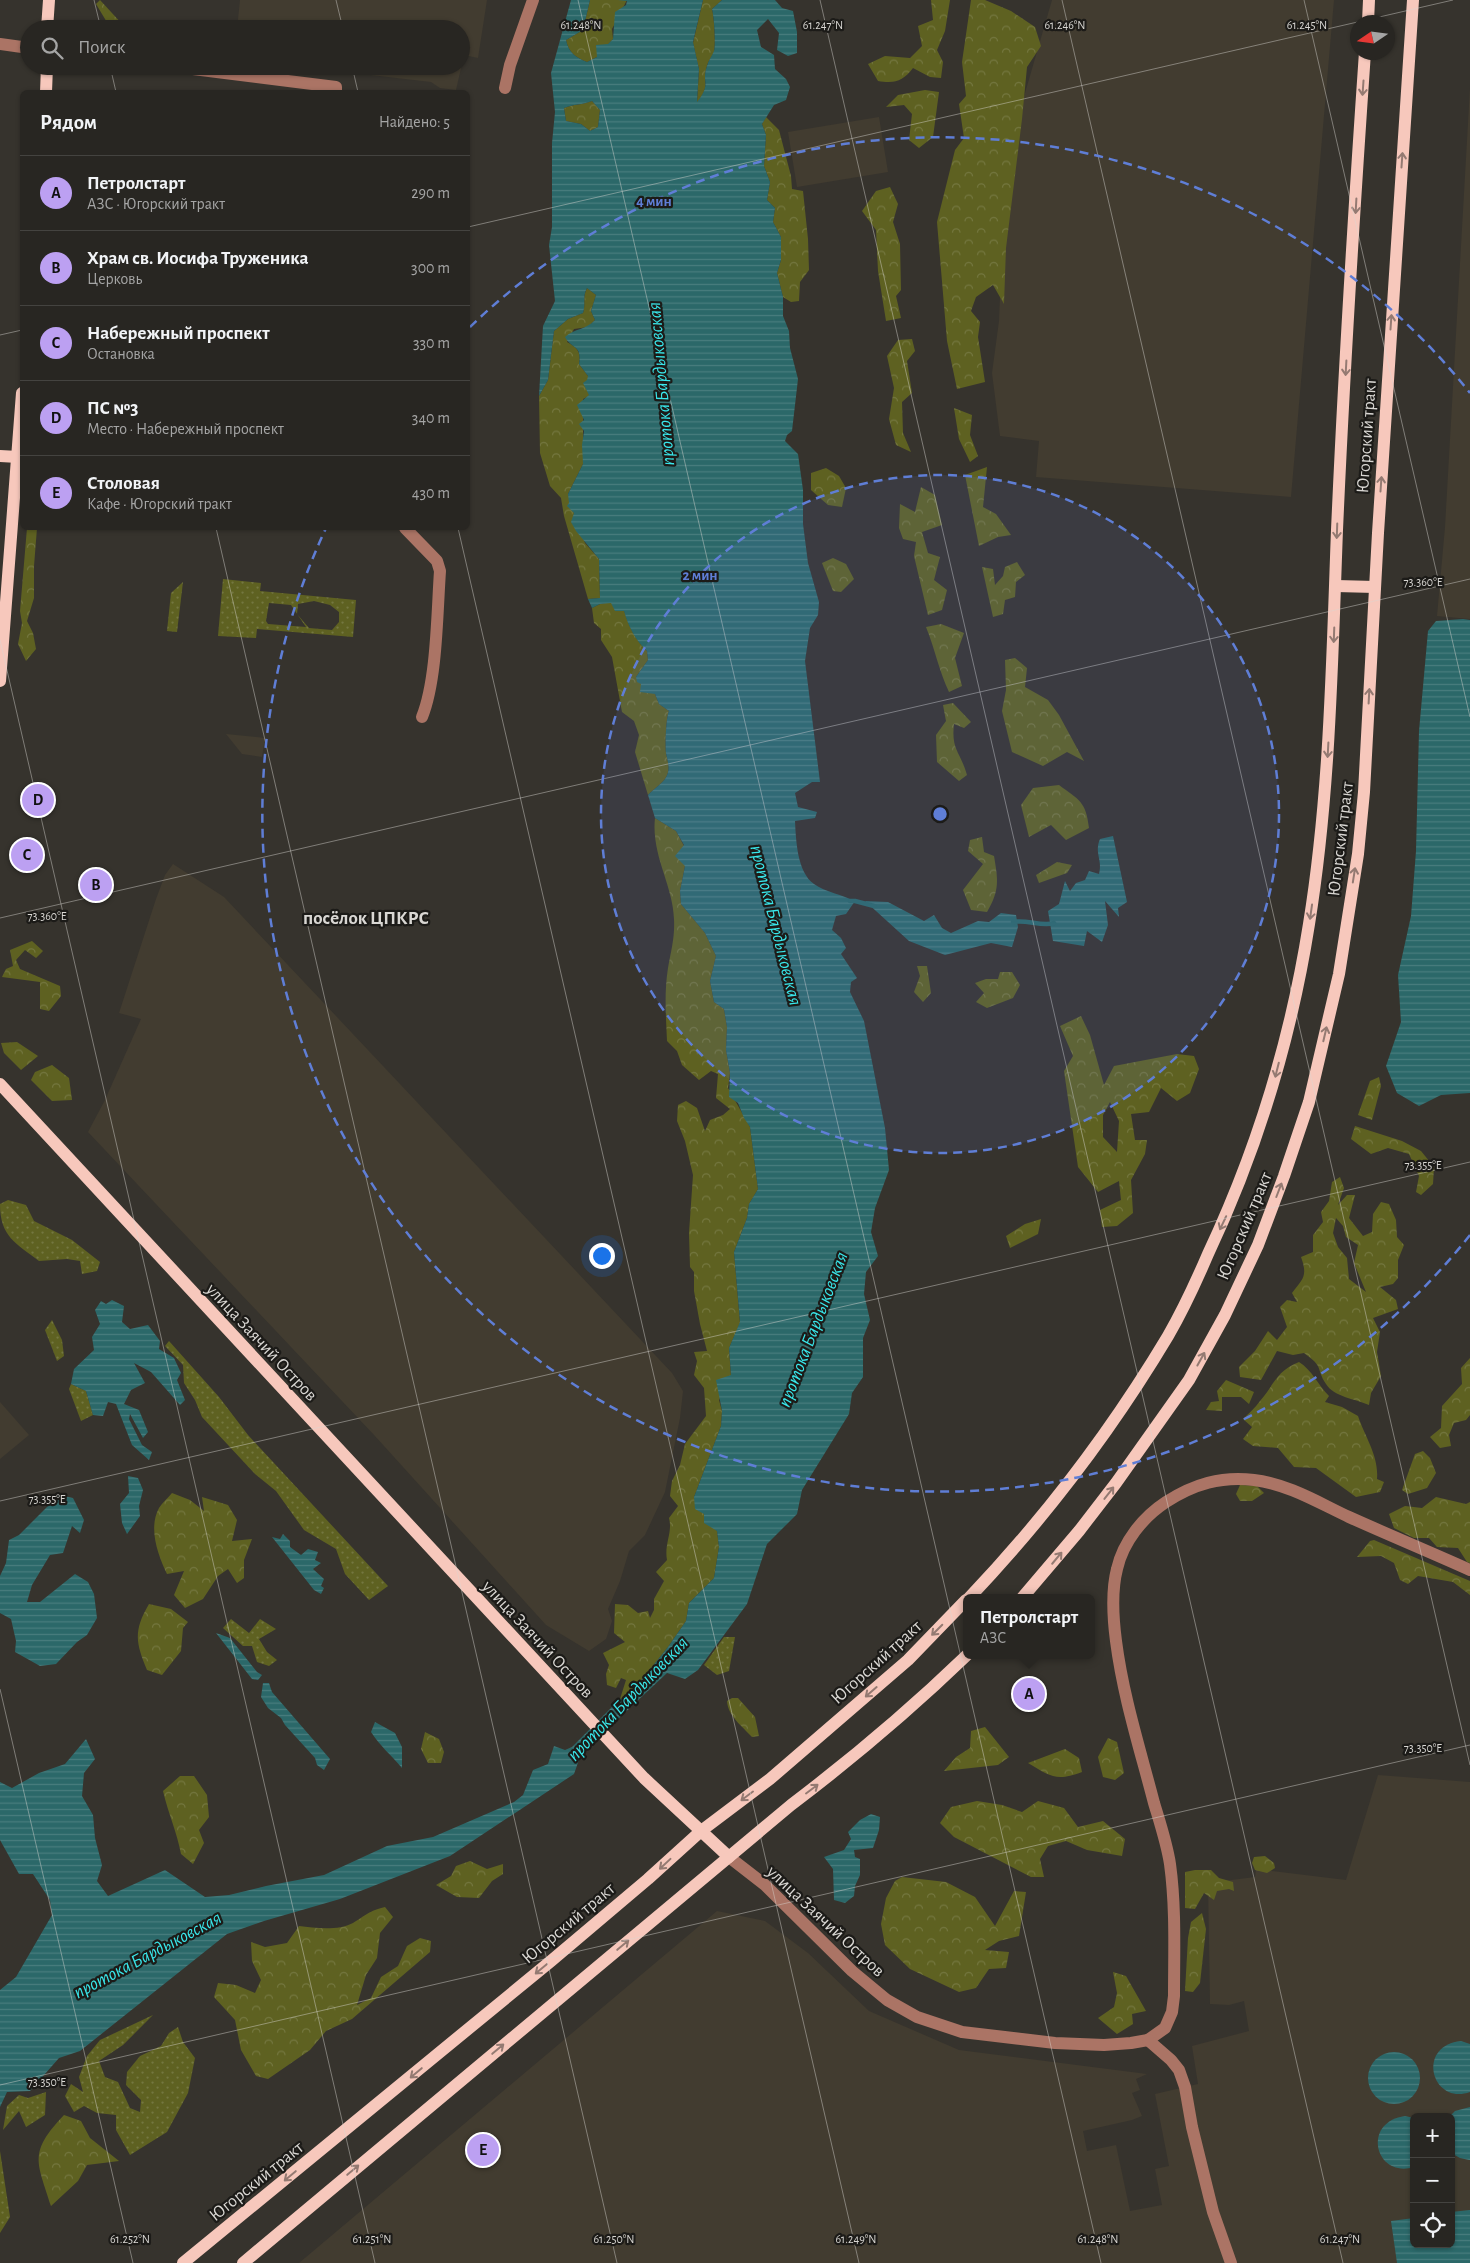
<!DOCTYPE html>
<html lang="ru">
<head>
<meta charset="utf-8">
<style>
  :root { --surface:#282622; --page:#34322f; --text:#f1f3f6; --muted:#a5a5a5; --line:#444340; --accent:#bca0f2 }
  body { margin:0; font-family:"Alegreya Sans",sans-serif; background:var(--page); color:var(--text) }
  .controls { position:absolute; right:15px; bottom:15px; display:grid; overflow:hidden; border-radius:8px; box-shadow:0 1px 4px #0004 }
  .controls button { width:45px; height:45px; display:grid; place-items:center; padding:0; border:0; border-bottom:1px solid var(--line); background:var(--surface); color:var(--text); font:25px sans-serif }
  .compass { position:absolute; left:1350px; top:15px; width:45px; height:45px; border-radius:50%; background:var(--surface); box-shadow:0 1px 4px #0004; rotate:257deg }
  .you { position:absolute; left:601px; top:1255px; width:18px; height:18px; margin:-12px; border:4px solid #fff; border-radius:50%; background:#1a73e8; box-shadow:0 0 0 8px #1a73e833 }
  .badge { display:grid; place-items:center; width:32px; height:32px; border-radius:50%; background:var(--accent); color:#111; font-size:16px; font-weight:700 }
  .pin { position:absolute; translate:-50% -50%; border:2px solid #fff; box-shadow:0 1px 5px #0006 }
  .popup { position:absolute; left:963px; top:1594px; width:132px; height:65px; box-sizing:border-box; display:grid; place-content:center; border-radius:8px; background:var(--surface); filter:drop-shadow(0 1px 4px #0005); font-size:16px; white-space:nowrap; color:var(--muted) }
  .popup b { font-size:19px; color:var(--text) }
  .popup::after { content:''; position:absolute; left:50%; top:100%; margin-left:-10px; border:10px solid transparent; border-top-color:var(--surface) }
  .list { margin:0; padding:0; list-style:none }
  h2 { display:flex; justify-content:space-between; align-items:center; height:65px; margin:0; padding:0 20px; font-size:21px }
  h2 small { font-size:16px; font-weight:400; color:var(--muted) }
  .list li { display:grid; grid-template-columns:32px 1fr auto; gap:15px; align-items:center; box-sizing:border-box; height:75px; padding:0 20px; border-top:1px solid var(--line) }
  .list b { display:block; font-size:19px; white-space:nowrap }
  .list p { margin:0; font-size:16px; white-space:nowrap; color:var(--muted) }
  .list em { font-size:16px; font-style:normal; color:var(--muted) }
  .icon { flex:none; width:28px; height:28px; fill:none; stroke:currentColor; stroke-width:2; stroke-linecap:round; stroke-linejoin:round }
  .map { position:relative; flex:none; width:1470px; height:2263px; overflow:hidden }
  .search { position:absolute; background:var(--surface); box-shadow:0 1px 4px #0004; left:20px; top:20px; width:450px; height:55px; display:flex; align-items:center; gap:12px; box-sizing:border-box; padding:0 18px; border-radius:28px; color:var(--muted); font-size:19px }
  .panel { position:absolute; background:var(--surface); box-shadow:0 1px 4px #0004; left:20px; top:90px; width:450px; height:440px; border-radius:8px }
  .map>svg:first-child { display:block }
  .built { fill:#423c30; fill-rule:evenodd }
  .grass { fill:url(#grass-dots); fill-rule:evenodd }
  .forest { fill:url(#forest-crowns); fill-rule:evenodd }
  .water { fill:url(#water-rules); fill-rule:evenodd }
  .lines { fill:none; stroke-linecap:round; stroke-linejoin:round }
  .stream { stroke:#2b6869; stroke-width:4.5 }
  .minor { stroke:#ab7465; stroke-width:12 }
  .major { stroke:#f7c8bc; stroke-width:12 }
  .oneway { stroke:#947a72 }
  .ticks { fill:none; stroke:#d9d7d3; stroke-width:1; stroke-opacity:0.45 }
  .ring { fill:none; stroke:#5f7ed6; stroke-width:2.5; stroke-dasharray:9 6 }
  .labels { text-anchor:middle; stroke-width:4.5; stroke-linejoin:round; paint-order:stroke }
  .street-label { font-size:18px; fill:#d9d7d3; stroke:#1c1b18 }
  .water-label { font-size:19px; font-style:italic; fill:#39e7eb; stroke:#1c1b18 }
  .neighbourhood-label { font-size:19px; font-weight:bold; fill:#d9d7d3; stroke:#1c1b18 }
  .ticks-label { font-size:12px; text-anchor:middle; fill:#d9d7d3; stroke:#1c1b18; stroke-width:4.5; stroke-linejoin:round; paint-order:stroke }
  .centre { fill:#5f7ed6; stroke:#1c1b18; stroke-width:2.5 }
  .ring-label { font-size:15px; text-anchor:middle; font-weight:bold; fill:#5f7ed6; stroke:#1c1b18; stroke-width:4.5; stroke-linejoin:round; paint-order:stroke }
</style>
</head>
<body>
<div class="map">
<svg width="1470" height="2263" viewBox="0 0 1470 2263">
  <defs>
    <pattern id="grass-dots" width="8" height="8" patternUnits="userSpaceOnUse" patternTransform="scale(1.25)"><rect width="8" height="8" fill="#5e6121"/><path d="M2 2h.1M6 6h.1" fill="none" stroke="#747740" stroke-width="1.8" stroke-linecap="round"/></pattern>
    <pattern id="forest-crowns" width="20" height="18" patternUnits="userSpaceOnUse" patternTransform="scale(1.25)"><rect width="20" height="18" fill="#5e6121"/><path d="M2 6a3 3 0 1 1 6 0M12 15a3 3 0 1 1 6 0" fill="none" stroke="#747740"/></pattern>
    <pattern id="water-rules" width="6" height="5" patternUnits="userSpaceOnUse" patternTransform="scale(1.25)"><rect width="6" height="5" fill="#2b6869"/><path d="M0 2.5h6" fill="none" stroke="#497d7e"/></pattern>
  </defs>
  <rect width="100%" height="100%" fill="#36332d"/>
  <!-- built -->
  <g class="built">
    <polygon points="240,0 487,0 478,58 464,55 456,90 440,88 431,82 293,66 461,66 461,29 237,29"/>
    <polygon points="1052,0 1334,0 1291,497 1036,477 1039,441 1000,436 992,373 999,321 1003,228 1023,100"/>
    <polygon points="1470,88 1470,619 1437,616 1445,527"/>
    <polygon points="879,117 888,172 797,187 788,132"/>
    <polygon points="226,734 265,738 262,757 242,754"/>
    <polygon points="173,864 224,897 672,1373 683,1391 680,1418 665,1492 645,1535 629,1551 620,1581 608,1609 612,1621 606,1639 589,1651 546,1625 375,1436 88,1132 105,1100 141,1019 119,1013 156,899 165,875"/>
    <polygon points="0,1402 29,1435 0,1459"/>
    <path d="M1378 1775 1470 1782V2263H299L717 1911 765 1921 808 1953 869 2011 959 2050 1147 2074 1136 2079 1140 2090 1132 2093 1142 2116 1132 2120 1083 2131 1087 2151 1116 2145 1130 2211 1162 2205 1155 2169 1169 2166 1155 2094 1198 2084 1192 2046 1249 2031 1244 2001 1229 2005 1210 2004 1208 1883 1255 1877 1256 1869 1346 1880ZM1414 2117H1451V2244H1414Z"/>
  </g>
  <!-- grass -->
  <g class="grass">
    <path d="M223 579 261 583 260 591 356 600 353 637 257 629 256 638 218 636ZM314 601 330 605 339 612V622L332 630 309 628 297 614 298 604ZM269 603 291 605 306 627 268 624 266 621Z"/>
    <polygon points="183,582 177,632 167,631 171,593"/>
    <path d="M8 1200 26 1205 34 1221 72 1240 100 1262 97 1271 82 1274 80 1261 67 1259 39 1261C16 1243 0 1237 0 1204Z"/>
    <polygon points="52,1320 62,1340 64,1356 57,1361 45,1330"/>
    <polygon points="169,1341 219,1397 248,1435 388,1586 369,1600 345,1574 336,1549 304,1530 276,1491 255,1474 202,1417 195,1400 184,1383 183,1365 165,1346"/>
    <polygon points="71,1384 86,1391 93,1415 81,1421 69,1389"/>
    <polygon points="231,1619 249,1633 260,1619 276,1629 259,1639 267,1652 277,1660 269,1666 257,1662 252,1646 243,1646 223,1628"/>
    <polygon points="724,1637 735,1637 729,1671 717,1675 704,1665"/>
    <polygon points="153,2015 123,2045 99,2061 105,2077 118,2082 130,2108 140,2112 141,2100 126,2085 127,2072 140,2056 161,2046 169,2033 178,2027 183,2042 195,2058 188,2093 167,2132 130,2155 116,2130 116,2115 97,2113 84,2106 74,2112 65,2096 71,2084 83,2092 79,2077 87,2056 100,2040"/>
    <polygon points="46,2092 45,2115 26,2127 19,2111 3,2130 7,2106 19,2095 28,2098"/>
    <polygon points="0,2151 10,2217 0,2233"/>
  </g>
  <!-- forest -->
  <g class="forest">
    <polygon points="100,0 123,25 152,29 111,29 96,4"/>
    <path d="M590 0H627L612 29 613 39 597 57 587 62C575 57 569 53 566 40L583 30Z"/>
    <path d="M703 0H722L712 9C714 16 716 45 714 52 712 57 708 61 707 66 701 85 712 83 697 103L699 69 693 43Z"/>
    <path d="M931 0H950L945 31 937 50 943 62 941 78 930 77 913 68C903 81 895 84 878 81L868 64 885 56 910 58 922 46 918 26 933 20Z"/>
    <polygon points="971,0 985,0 1011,11 1035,27 1041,46 1027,67 1022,119 1006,248 1004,304 993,285 976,297 971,311 980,322 978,337 985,382 957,389 947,341 937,222 955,150 964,138 959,104 966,96 962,62"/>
    <polygon points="925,90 939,92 933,137 919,148 909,140 912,114 904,105 886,107 898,95"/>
    <path d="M592 101 600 110 598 127 590 131 581 124 566 121 564 108C574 104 582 105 592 101Z"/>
    <polygon points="766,117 779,130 791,176 792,189 803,191 808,239 809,270 800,282 799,301 791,302 783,297 777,273 781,260 781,237 773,222 775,208 767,200 770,182 764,166 766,135 762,124"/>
    <polygon points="890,187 898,204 893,222 900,244 901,290 896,296 901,318 886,321 878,271 876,230 862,211 876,191"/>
    <path d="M587 288 596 295 591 311 595 320 588 327 574 329 567 342C578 348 581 352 579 364L588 376 589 396 583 399V464L568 494 585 543 599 559 600 598 588 599 564 516 561 498 550 486 540 453 539 396 548 380 554 331 568 319 583 313C586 304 582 298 587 288Z"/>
    <polygon points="912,339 915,351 907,361 912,393 902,402 903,433 911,452 896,445 889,419 894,388 887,356 898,340"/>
    <polygon points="954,408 972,415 970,435 978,456 970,462 959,439"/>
    <polygon points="987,467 983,507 996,514 1011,535 998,537 979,546 965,475"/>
    <polygon points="826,468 839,476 846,488 842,507 828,505 811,490 811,473"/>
    <polygon points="921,487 935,495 942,525 922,532 928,553 940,557 934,580 947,590 942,610 928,615 914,556 916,542 903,539 899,528 900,504 915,512"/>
    <polygon points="27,528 37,528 34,566 34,598 27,621 33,633 36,649 26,661 18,644 22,623 20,611"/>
    <polygon points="833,558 846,564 854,579 841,592 833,591 822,563"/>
    <polygon points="1017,562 1025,575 1016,582 1015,597 1005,600 1003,614 993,617 982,567 993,569 995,585 1003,576 1005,567"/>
    <path d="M611 602 624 610C628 625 636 641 647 651L648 660 636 677 641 684 655 694 659 704 669 711C666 717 665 745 666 753 668 763 671 770 665 779 661 784 653 790 648 795L635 752 639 735 634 721 622 712 612 657 601 640V629L594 623 592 608 600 604Z"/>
    <path d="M941 624 964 633 955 658 962 686 949 692C939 671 935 649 926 627Z"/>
    <polygon points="1015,658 1027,668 1025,687 1048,700 1059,715 1084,761 1067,752 1043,766 1012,752 1002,711 1006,690 1005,660"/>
    <path d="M953 703 971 722 964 728 954 724C951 750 960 751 967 775L959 781 937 762 936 735 946 721 943 705Z"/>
    <path d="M1059 785C1079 800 1086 801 1089 828L1066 840 1051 825 1029 837 1021 805 1033 788Z"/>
    <path d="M655 818 676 831 684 846 685 866 680 891 681 904 705 933 716 956 710 981 714 1002 724 1009 727 1027 726 1050 730 1073 728 1088 750 1127 758 1189 749 1204 747 1218 734 1252 740 1323 729 1348 731 1376 719 1400 722 1411 721 1426 694 1497 704 1514 717 1531 719 1547 714 1578 689 1603 686 1621 668 1647 627 1698 620 1699 626 1680 621 1678 616 1688 607 1685 606 1674 609 1665 603 1653 625 1642 614 1633 615 1604 628 1605 638 1613 648 1611 650 1618 654 1610V1599L664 1581 656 1572 667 1560C664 1544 673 1532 669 1518L678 1506 670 1496 672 1481 680 1465 685 1444 706 1416 704 1388 694 1375 697 1361 694 1352 707 1351 700 1324 694 1291V1272L690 1267 689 1233 693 1175 685 1141 677 1121 678 1105 686 1101 697 1108 705 1131 710 1120 723 1115 730 1109 716 1098 718 1074 711 1071 699 1080 682 1065 677 1051 667 1041C666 1017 664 993 668 968 671 951 675 937 674 919 673 885 651 855 655 818Z"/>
    <path d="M982 837 984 852 994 856C998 880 1000 890 987 912L971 910 963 890 983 864 968 851 970 840Z"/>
    <polygon points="1057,862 1072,865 1067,873 1039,883 1036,875"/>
    <polygon points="32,941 43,951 36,958 25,950 16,960 20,969 60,986 61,996 49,1011 40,1009 40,982 2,977 6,969 13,966 10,950"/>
    <polygon points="917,966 927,966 931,993 923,1002 914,992 920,976"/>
    <polygon points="1000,972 1012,972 1020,985 1013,998 987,1008 976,1002 984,993 975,983 986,979 998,979"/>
    <path d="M1081 1016 1090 1035 1104 1085 1114 1066 1177 1054 1194 1056 1199 1069 1190 1093 1177 1101 1161 1088 1149 1112 1131 1114 1135 1140H1147L1145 1154 1131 1180 1133 1213 1117 1226 1102 1227 1100 1210 1121 1200 1119 1181 1098 1192 1078 1167 1064 1071 1073 1056 1060 1026ZM1110 1102 1119 1121 1117 1152 1103 1137V1115Z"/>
    <polygon points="17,1042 38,1056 21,1070 4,1053 1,1043"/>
    <polygon points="52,1065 69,1078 72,1100 52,1101 31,1080 35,1072"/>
    <polygon points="1379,1077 1381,1086 1372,1120 1358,1115 1370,1081"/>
    <polygon points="1355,1126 1402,1141 1421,1151 1434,1167 1433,1184 1421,1195 1416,1192 1419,1176 1409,1154 1388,1148 1371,1154 1351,1139"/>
    <path d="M1340 1177 1344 1188 1338 1205 1347 1195H1355L1349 1218 1363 1236 1372 1232 1373 1214 1381 1202 1389 1204 1396 1220 1397 1237 1404 1245 1398 1260V1278L1393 1284 1380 1287 1396 1300 1398 1309 1373 1318 1380 1332 1377 1352 1381 1376 1371 1393 1369 1405C1356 1399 1334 1397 1326 1384 1315 1367 1325 1368 1304 1353L1293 1355 1277 1351 1261 1380 1240 1377 1239 1367 1255 1351 1268 1331 1277 1340 1287 1327 1280 1307 1287 1300 1297 1302 1292 1293C1303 1279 1308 1276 1301 1257L1313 1252V1235L1323 1222 1321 1212 1329 1201 1332 1182ZM1336 1218 1343 1226 1346 1237 1358 1245 1354 1263 1366 1292 1349 1279 1347 1258 1338 1247 1333 1233Z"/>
    <polygon points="1041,1219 1038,1234 1010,1248 1006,1236 1025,1224"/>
    <polygon points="1470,1358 1470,1415 1466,1420 1454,1423 1449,1435 1451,1446 1440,1448 1430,1437 1441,1428 1442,1406 1462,1384 1461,1368"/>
    <path d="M1299 1362C1312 1370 1318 1385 1329 1396L1325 1402 1342 1407 1358 1416C1365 1437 1379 1456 1377 1479L1384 1482 1380 1492 1356 1497 1316 1468 1294 1467 1278 1448 1253 1446 1243 1439 1252 1427 1243 1419C1249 1413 1255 1408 1260 1401 1274 1385 1276 1371 1299 1362Z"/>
    <polygon points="1226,1380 1254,1392 1249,1404 1241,1397 1222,1397 1222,1411 1206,1410 1211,1402 1219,1401 1217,1391"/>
    <polygon points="1423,1451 1430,1458 1436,1473 1427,1488 1408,1494 1402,1490 1415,1454"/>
    <polygon points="1240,1485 1257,1486 1264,1493 1252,1501 1240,1501 1236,1494"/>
    <path d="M172 1493 190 1500 204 1511 202 1497 228 1505 237 1520 232 1541 252 1539 244 1560V1578L237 1583 228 1569 218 1576 203 1599 185 1608 174 1595 184 1571 167 1574C158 1555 148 1528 159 1508 162 1503 168 1498 172 1493Z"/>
    <polygon points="1436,1497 1466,1504 1470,1502 1470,1563 1467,1562 1458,1548 1437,1547 1429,1538 1414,1538 1394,1528 1389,1514 1405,1506 1422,1508"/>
    <polygon points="1374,1540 1470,1581 1470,1595 1453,1582 1418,1576 1408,1584 1400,1580 1394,1563 1381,1556 1357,1557 1370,1541"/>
    <path d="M149 1604 171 1609 188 1622 183 1628 181 1651 162 1675 147 1670C136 1643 133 1631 149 1604Z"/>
    <path d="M732 1698H738L755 1717 759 1736 752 1737C742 1726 728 1716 727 1701Z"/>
    <polygon points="985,1727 1009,1757 998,1765 944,1771 956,1757 970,1748 971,1731"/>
    <polygon points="425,1732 439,1739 444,1752 441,1763 428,1763 421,1749"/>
    <polygon points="1108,1738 1117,1742 1124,1773 1115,1780 1103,1777 1098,1757"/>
    <path d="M1065 1749 1079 1758 1082 1772C1056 1782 1050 1776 1028 1763Z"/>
    <path d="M180 1776H194L207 1795 209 1817 199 1830 204 1843 193 1864 181 1854C177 1832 168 1813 163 1791Z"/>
    <polygon points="977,1801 1002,1805 1022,1812 1038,1801 1064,1808 1078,1827 1103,1821 1125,1839 1122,1856 1087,1850 1066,1841 1048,1846 1040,1859 1044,1877 1031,1877 954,1837 940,1823 951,1807"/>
    <polygon points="1265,1856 1274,1863 1275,1868 1267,1873 1255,1870 1252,1863 1254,1857"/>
    <polygon points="470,1861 487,1869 503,1864 503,1874 492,1881 479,1898 457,1897 436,1885 451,1876 456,1866"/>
    <polygon points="1195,1870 1211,1870 1219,1878 1233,1882 1234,1891 1229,1889 1217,1891 1214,1900 1204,1893 1195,1909 1185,1908 1185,1872"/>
    <polygon points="902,1877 946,1882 975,1897 995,1926 1014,1891 1026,1892 1019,1936 999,1941 985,1950 1009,1952 1006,1968 989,1969 976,1988 959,1992 910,1969 885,1945 881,1924 886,1898 895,1881"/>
    <path d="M385 1907 393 1917 380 1933 377 1958 366 1975 357 2005 371 1998 381 1977 398 1966 407 1946 420 1938 431 1941 430 1952 352 2019 326 2031 310 2050 268 2079 256 2076 241 2050 235 2020 214 1997 218 1983 236 1985 255 1993 261 1980 252 1961 251 1942 265 1947 287 1943 299 1926C315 1928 338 1931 353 1923 366 1915 369 1911 385 1907Z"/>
    <polygon points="1202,1913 1206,1929 1200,1983 1193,1992 1185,1991 1188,1938 1191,1922"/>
    <polygon points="1113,1972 1126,1976 1146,2011 1132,2014 1133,2024 1117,2034 1098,2018 1114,2007 1117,1993"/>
    <path d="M64 2115 81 2121 90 2138 119 2161 87 2165 78 2181 51 2206C37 2161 28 2153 64 2115Z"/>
  </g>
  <!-- water -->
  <g class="water">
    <path d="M571 0H590L583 30 566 40C569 53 575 57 587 62L597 57 596 45 608 44 613 39 615 12 626 5 627 1 618 0H703L693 42 699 69 697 102C712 83 701 83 707 66 708 61 712 56 714 51 716 44 714 16 712 9L722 0H775L782 8 793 11 797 32V53L788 56 777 50 779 33 768 19 757 30 761 47 774 55 775 69 786 79 790 87 786 100 774 105 762 124 766 135 764 166 770 182 767 200 775 208 773 222 781 237V260L777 273 783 297V316L789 331 790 348 798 379 792 431 787 435 785 441 798 454 803 490V524L808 563 819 602 818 615 810 628 805 661 820 782H812L795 793 798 807 817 812 815 818 795 821C796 840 797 872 814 884 825 892 843 895 855 901L846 914 836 916 832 930 841 938 846 948 841 954 857 978 851 982 850 992 864 1021 885 1128 889 1170 875 1208 871 1232 878 1256 866 1272 864 1294 870 1320 863 1338V1377L852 1393 849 1414 802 1490 797 1514 767 1544 747 1604 698 1670 685 1679 667 1673 581 1754 574 1774 450 1856 340 1899 264 1921 227 1934 80 2051 59 2058 30 2091 7 2092 0 2107V1990L16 1977 52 1915 50 1900 33 1874H19L0 1840V1782L12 1788 39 1773 65 1764 86 1739 95 1759 84 1773 82 1796 93 1815 95 1838 102 1865 97 1881 108 1896 165 1870 205 1897 229 1895 266 1886 324 1875 387 1846 433 1837 514 1802 523 1795 533 1770 548 1764 554 1746 565 1750 572 1747 620 1699 627 1698 668 1647 686 1621 689 1603 714 1578 719 1547 717 1531 704 1523V1514L695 1509 694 1497 721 1426 722 1411 716 1380 731 1375 729 1348 740 1322 734 1252 747 1218 749 1204 758 1189 750 1127 744 1118 738 1103 729 1097 730 1073 726 1050 727 1027 724 1009 714 1002 710 981 716 956 705 933 681 904 680 891 685 866 675 856 684 845 676 831 655 818 648 795C653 790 661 784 665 779 671 770 668 763 666 753 665 745 666 717 669 711L659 704 655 694 640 692 641 684 637 682 636 677 648 660 647 651C636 641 628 626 624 611H615L611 603 600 604 592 608 588 599 600 598 599 559 576 531 571 522 574 513 567 506 569 503 568 494 583 464 582 445 584 431 579 424 584 420 577 405 589 395 583 383 587 380 588 376 579 364C582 344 572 350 565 337 575 328 586 330 595 320L591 311 596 295 587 288C582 297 586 304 583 313L568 319 554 331 548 380 539 396 543 326 555 301 549 245 552 227V143L555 112 551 73ZM592 101 600 110 598 127 590 131 581 124 566 121 564 108C574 104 582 105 592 101Z"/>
    <polygon points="1463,619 1470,620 1470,1093 1441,1095 1419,1106 1397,1093 1386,1066 1401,1022 1398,975 1411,916 1416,851 1419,731 1428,631 1436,621"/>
    <path d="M1113 836 1127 902 1118 908 1119 917 1105 901 1108 925 1102 942 1087 931 1084 946 1053 941 1048 911 1059 904 1065 881 1070 891 1076 883 1085 880 1089 871 1099 874C1103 860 1094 853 1100 839Z"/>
    <polygon points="865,901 888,902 924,921 934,915 942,928 951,933 978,921 989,922 1001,913 1016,915 1018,927 1012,947 991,943 945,955 909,941"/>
    <polygon points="112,1300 124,1306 122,1322 130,1329 148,1325 160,1341 159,1349 174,1358 181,1373 177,1380 185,1400 180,1405 151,1372 134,1363 145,1383 131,1390 124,1404 139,1410 148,1432 143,1438 130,1414 129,1419 142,1445 152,1452 149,1460 132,1445 116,1404 108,1402 103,1416 93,1415 86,1391 71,1384 74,1369 94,1350 92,1337 100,1324 95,1310 101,1301 106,1304"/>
    <polygon points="128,1476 138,1478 143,1490 139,1506 140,1516 127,1534 122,1523 120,1504 129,1493"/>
    <polygon points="59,1495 73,1498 84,1520 80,1533 72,1526 63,1553 50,1555 32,1585 27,1602 40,1602 75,1574 88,1582 94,1594 97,1618 87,1635 77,1642 56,1664 40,1666 15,1652 16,1641 11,1619 0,1613 0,1576 6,1563 9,1540 19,1535"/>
    <polygon points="283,1534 290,1541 290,1547 301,1555 308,1549 318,1552 315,1560 321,1563 313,1569 324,1579 321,1586 324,1588 321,1594 314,1590 272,1537 280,1539"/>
    <polygon points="216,1633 230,1638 257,1672 262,1675 258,1680 252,1679"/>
    <polygon points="263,1683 269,1683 272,1692 330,1759 324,1770 317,1765 315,1758 285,1725 281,1718 268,1708 261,1697"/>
    <path d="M375 1722 395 1733 402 1747V1768C391 1755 380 1746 371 1732Z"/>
    <polygon points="871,1814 880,1817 879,1830 873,1848 854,1850 855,1857 860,1859 860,1875 855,1886 854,1896 845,1903 834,1900 833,1869 824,1857 844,1850 851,1839 848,1832 860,1820"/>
    <path d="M1461 2041 1470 2044V2092C1432 2106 1415 2046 1461 2041Z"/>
    <circle cx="1394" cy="2078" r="26"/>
    <polygon points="1470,2107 1470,2160 1469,2160 1460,2158 1451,2153 1451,2117 1449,2117 1455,2111"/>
    <path d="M1405 2116 1414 2118V2167C1375 2179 1361 2122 1405 2116Z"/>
    <polygon points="1470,2210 1470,2263 1397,2263 1391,2221 1414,2218 1414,2244 1451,2244 1451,2212"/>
  </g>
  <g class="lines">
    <!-- stream -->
    <g class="stream">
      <polyline points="850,901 855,901 874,906"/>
      <path d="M1013 922C1026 919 1042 927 1054 923"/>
    </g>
    <!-- minor -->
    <g class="minor">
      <polyline points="0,44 29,48"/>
      <polyline points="169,66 336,87 336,92"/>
      <polyline points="505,88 510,65 533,0"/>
      <path d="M405 528 437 561 440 571C437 613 437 680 422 717"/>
      <path d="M729 1857 765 1885 852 1971 887 2000 917 2017 962 2032 1055 2043 1104 2045 1131 2043 1148 2040 1165 2028 1172 2012 1174 1996C1174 1953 1176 1908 1170 1864 1167 1844 1160 1823 1154 1803 1140 1749 1123 1696 1116 1641 1113 1618 1111 1592 1117 1569 1123 1542 1143 1517 1166 1502 1194 1484 1221 1476 1254 1480 1288 1484 1319 1503 1349 1517 1389 1535 1430 1552 1470 1570"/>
      <polyline points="1148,2040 1171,2060 1179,2070 1185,2087 1192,2127 1213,2212 1231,2263"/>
    </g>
    <!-- major -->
    <g class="major">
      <polyline points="1368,22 1369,0"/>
      <polyline points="47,29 49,0"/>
      <polyline points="46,92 47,66"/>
      <polyline points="0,456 18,457"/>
      <polyline points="1336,586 1375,587"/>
      <polyline points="0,681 22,393"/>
      <polyline points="0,1084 644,1778 729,1857"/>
      <path d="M969 1598C1043 1520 1113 1428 1168 1336 1183 1310 1196 1282 1208 1254 1257 1150 1291 1038 1309 924 1330 794 1332 662 1337 530 1344 371 1354 211 1365 52"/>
      <polyline points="1022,1598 1079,1531 1116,1483 1189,1380 1225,1315 1258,1245 1284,1176 1309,1102 1339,974 1358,854 1364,792 1378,533 1413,0"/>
      <polyline points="183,2263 551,1961 648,1879 701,1831 770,1779 908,1660 966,1600"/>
      <path d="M243 2263 791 1805C853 1758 911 1709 967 1655"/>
    </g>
  </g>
  <!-- one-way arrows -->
  <defs><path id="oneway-shaft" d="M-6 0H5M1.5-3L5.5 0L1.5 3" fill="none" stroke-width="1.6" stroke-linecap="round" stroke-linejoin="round" transform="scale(1.25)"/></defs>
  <g class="oneway">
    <use href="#oneway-shaft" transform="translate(1363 88) rotate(94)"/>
    <use href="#oneway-shaft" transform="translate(1402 160) rotate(-86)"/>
    <use href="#oneway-shaft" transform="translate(1356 206) rotate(93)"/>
    <use href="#oneway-shaft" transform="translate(1391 322) rotate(-86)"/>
    <use href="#oneway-shaft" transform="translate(1346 368) rotate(93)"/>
    <use href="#oneway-shaft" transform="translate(1381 484) rotate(-86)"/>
    <use href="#oneway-shaft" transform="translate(1337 531) rotate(92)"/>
    <use href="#oneway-shaft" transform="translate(1334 635) rotate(92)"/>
    <use href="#oneway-shaft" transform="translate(1369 696) rotate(-87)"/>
    <use href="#oneway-shaft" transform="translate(1328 750) rotate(93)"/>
    <use href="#oneway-shaft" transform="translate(1354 875) rotate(-81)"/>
    <use href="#oneway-shaft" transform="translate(1311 912) rotate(98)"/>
    <use href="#oneway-shaft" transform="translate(1325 1034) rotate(-77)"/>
    <use href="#oneway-shaft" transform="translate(1277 1070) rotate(104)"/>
    <use href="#oneway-shaft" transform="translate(1279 1190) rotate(-69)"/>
    <use href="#oneway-shaft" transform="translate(1223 1223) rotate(115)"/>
    <use href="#oneway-shaft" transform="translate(1201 1359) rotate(-61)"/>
    <use href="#oneway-shaft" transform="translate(1109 1493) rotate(-52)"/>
    <use href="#oneway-shaft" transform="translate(1057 1558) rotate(-50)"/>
    <use href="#oneway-shaft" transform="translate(937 1630) rotate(135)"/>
    <use href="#oneway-shaft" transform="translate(871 1692) rotate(139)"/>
    <use href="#oneway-shaft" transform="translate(812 1789) rotate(-37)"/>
    <use href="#oneway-shaft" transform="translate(747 1796) rotate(143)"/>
    <use href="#oneway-shaft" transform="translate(665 1864) rotate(137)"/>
    <use href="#oneway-shaft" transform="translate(623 1945) rotate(-40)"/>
    <use href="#oneway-shaft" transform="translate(541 1969) rotate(140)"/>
    <use href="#oneway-shaft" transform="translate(498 2049) rotate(-40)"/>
    <use href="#oneway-shaft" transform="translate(416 2073) rotate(140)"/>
    <use href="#oneway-shaft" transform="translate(353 2170) rotate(-40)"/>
    <use href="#oneway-shaft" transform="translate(290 2176) rotate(140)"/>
  </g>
  <!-- ticks -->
  <path class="ticks" d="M94 0 101 29M336 0 343 29M578 0 1101 2263M820 0 1343 2263M1062 0 1470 1765M1304 0 1470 717M110 66 116 92M352 66 358 92M468 227 1453 0M0 335 22 330M216 528 617 2263M458 528 859 2263M0 640 375 2263M0 918 1470 579M0 1501 1470 1162M0 1689 133 2263M0 2085 1470 1745"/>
  <!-- distance rings -->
  <circle cx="940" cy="814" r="339" fill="#5f7ed6" fill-opacity=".12"/>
  <g class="ring">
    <circle cx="940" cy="814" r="339"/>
    <path d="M1470 1235A677 677 0 0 1 326 528M470 327A677 677 0 0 1 1470 393"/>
  </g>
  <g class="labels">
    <!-- street labels -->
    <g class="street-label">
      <text transform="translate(1366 436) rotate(-86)" y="6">Югорский тракт</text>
      <text transform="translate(1340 839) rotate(-83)" y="6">Югорский тракт</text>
      <text transform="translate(1244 1226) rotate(-67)" y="6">Югорский тракт</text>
      <text transform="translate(262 1342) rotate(47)" y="6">улица Заячий Остров</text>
      <text transform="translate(538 1639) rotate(47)" y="6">улица Заячий Остров</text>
      <text transform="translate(876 1662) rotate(-42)" y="6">Югорский тракт</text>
      <text transform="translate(826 1921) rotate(43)" y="6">улица Заячий Остров</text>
      <text transform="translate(568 1923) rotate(-40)" y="6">Югорский тракт</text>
      <text transform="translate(256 2181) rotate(-39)" y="6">Югорский тракт</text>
    </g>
    <!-- water labels -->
    <g class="water-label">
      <text transform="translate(660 384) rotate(-95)" y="7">протока Бардыковская</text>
      <text transform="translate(777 925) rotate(76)" y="7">протока Бардыковская</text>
      <text transform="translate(812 1329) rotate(-69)" y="7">протока Бардыковская</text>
      <text transform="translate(627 1698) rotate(-46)" y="7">протока Бардыковская</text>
      <text transform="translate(147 1954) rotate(-28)" y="7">протока Бардыковская</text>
    </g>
    <!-- neighbourhood labels -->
    <g class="neighbourhood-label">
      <text x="366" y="924">посёлок ЦПКРС</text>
    </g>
  </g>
  <g class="ticks-label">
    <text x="581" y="29">61.248°N</text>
    <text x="823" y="29">61.247°N</text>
    <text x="1065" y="29">61.246°N</text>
    <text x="1307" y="29">61.245°N</text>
    <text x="1423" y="586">73.360°E</text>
    <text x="47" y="920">73.360°E</text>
    <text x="1423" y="1169">73.355°E</text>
    <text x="47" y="1503">73.355°E</text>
    <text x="1423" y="1752">73.350°E</text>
    <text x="47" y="2086">73.350°E</text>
    <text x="130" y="2243">61.252°N</text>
    <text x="372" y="2243">61.251°N</text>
    <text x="614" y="2243">61.250°N</text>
    <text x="856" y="2243">61.249°N</text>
    <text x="1098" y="2243">61.248°N</text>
    <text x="1340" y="2243">61.247°N</text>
  </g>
  <circle cx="940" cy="814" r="8" class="centre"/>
  <g class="ring-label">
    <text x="654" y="206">4 мин</text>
    <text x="700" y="580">2 мин</text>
  </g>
</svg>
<div class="controls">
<button>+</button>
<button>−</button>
<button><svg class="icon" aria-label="locate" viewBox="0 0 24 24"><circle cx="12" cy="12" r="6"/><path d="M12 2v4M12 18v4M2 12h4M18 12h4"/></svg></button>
</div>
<svg class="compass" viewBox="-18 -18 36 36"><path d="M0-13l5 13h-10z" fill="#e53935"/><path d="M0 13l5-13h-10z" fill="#a5a5a5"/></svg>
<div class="you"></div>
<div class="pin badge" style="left:1029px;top:1694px">A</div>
<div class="popup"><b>Петролстарт</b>АЗС</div>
<div class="pin badge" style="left:96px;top:885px">B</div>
<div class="pin badge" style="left:27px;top:855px">C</div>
<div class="pin badge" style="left:38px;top:800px">D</div>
<div class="pin badge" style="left:483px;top:2150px">E</div>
<div class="search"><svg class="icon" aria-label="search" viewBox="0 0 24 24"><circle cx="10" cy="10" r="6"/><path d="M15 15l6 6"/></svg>Поиск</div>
<section class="panel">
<h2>Рядом<small>Найдено: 5</small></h2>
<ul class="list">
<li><span class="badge">A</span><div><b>Петролстарт</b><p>АЗС · Югорский тракт</p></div><em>290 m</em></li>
<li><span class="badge">B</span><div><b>Храм св. Иосифа Труженика</b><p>Церковь</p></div><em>300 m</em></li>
<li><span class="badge">C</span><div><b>Набережный проспект</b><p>Остановка</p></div><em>330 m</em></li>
<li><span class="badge">D</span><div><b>ПС №3</b><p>Место · Набережный проспект</p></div><em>340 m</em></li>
<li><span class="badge">E</span><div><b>Столовая</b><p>Кафе · Югорский тракт</p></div><em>430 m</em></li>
</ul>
</section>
</div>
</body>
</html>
